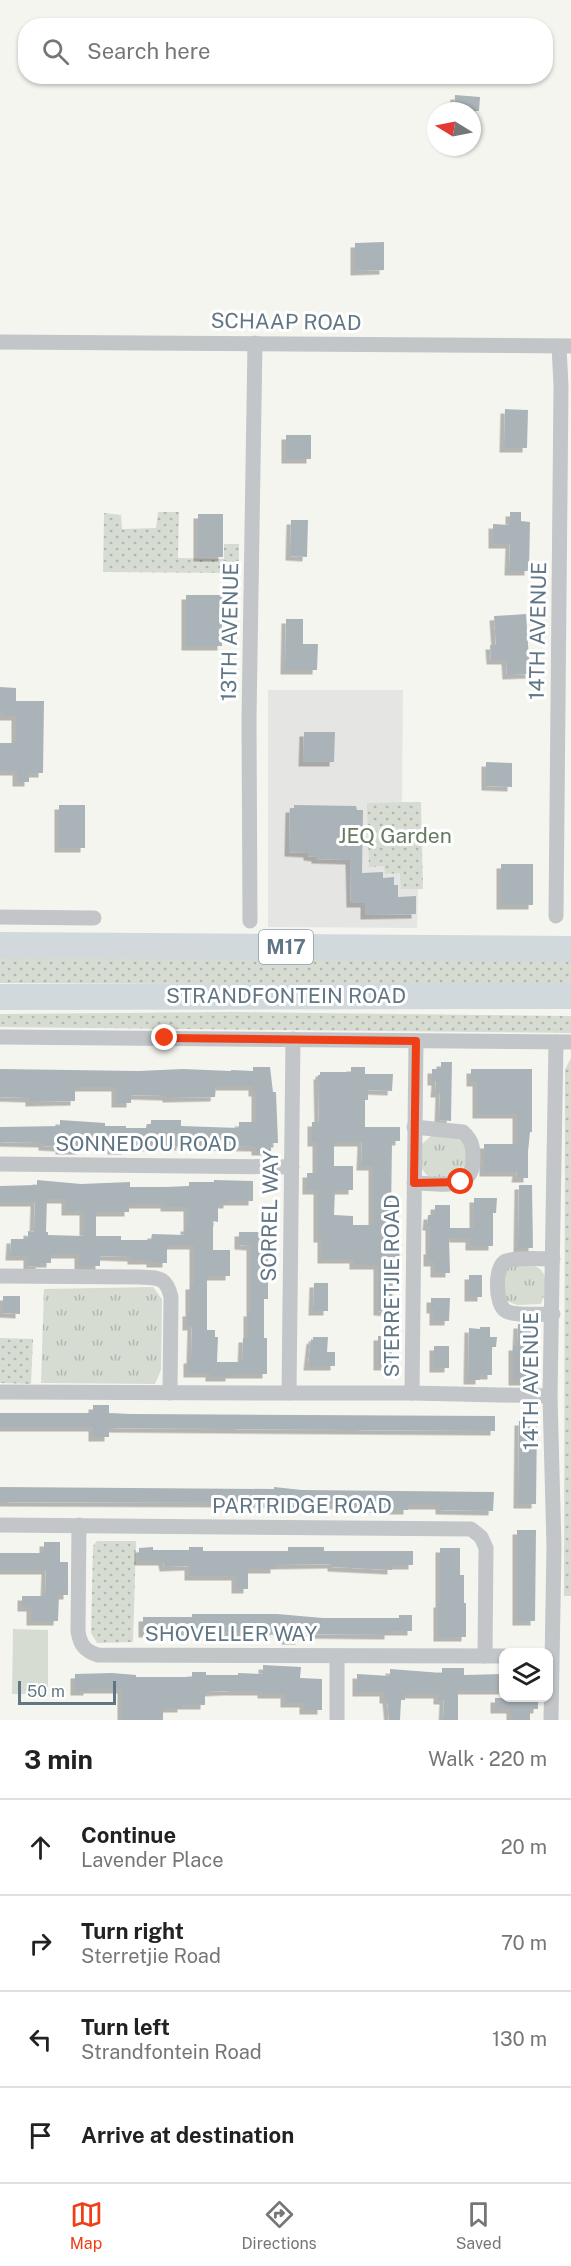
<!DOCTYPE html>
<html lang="en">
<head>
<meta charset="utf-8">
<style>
  :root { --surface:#fff; --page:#f6f6f6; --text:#222; --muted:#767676; --line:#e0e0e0; --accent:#ef3f16 }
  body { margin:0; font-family:"Public Sans",sans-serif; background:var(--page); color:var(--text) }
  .controls { position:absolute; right:18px; bottom:18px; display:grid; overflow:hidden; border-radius:12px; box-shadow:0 2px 4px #0004 }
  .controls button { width:54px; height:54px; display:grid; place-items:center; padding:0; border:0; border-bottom:2px solid var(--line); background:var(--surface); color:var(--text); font:30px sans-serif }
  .compass { position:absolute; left:427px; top:102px; width:54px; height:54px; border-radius:50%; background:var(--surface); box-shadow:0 2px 4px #0004; rotate:280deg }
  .scale { position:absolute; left:18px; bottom:15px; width:98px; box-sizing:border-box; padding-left:6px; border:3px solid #617684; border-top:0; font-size:16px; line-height:21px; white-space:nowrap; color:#617684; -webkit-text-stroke:4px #fff; paint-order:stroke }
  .stop { position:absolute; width:18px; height:18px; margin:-14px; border:4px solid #ef3f16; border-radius:50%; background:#fff }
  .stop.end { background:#ef3f16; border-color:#fff; box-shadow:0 2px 6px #0008 }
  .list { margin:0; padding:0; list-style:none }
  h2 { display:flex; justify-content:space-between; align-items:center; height:78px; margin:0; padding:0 24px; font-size:26px }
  h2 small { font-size:20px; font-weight:400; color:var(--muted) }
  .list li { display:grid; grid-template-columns:39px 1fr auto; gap:18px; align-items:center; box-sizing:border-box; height:96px; padding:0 24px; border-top:2px solid var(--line) }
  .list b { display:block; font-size:22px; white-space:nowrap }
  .list p { margin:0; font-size:20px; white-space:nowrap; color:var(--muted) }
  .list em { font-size:20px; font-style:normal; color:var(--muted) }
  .icon { flex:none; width:33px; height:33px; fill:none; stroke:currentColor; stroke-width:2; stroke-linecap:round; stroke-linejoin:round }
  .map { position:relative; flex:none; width:571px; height:1720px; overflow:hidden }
  .search { position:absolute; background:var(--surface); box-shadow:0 2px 4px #0004; left:18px; right:18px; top:18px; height:66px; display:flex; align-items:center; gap:15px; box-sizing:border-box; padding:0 21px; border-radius:24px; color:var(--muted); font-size:22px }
  .sheet { height:462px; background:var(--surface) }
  nav { display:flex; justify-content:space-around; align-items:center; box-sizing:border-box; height:84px; border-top:2px solid var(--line); background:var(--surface); font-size:16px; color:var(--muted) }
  nav a { display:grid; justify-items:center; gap:3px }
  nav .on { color:var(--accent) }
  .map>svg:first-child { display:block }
  .built { fill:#e5e6e4 }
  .grass { fill:url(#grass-dots) }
  .park { fill:url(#park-tufts) }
  .pitch { fill:#d6dcd1 }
  .building { fill:#aab3b8; fill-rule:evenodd; filter:url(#shadow) }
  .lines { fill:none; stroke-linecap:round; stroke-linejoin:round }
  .minor { stroke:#c2c6c9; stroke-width:15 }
  .primary { stroke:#d2d9dc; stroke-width:26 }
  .route { stroke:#ef3f16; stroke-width:8 }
  .labels { text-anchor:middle; stroke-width:6; stroke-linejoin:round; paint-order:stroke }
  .shield { fill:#fff; stroke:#909fa9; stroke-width:1.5 }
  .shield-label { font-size:20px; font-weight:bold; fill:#617684 }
  .street-label { font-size:21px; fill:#617684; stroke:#fff }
  .park-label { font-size:21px; fill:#677a61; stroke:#fff }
</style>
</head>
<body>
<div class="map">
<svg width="571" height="1720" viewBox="0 0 571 1720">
  <defs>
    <pattern id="grass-dots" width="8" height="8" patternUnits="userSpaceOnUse" patternTransform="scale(1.5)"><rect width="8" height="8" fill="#d6dcd1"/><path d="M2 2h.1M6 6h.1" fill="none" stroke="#b1b7af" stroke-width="1.8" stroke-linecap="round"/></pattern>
    <pattern id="park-tufts" width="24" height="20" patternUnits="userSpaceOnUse" patternTransform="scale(1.5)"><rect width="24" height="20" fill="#d6dcd1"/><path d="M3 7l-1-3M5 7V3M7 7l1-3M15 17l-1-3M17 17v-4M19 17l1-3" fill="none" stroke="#b1b7af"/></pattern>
    <filter id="shadow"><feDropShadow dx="-4.5" dy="4.5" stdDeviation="0" flood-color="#0004"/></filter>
  </defs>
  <rect width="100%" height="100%" fill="#f5f5f0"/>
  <!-- built -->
  <polygon class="built" points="268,690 403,690 402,802 421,802 417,928 268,927"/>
  <!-- grass -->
  <g class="grass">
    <polygon points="158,512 179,512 178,558 224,559 224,544 239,544 239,573 103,572 104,513 121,515 122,529 156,528"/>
    <polygon points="421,802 423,889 401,889 400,873 385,874 384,866 369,867 367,803"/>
    <polygon points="0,955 571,958 571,986 0,983"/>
    <polygon points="230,1012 571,1016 571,1033 0,1027 0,1014"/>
    <polygon points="571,1058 571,1596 564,1596 565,1069"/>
    <polygon points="0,1338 33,1339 31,1384 0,1383"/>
    <polygon points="97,1541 136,1541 133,1642 97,1643 91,1633 93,1546"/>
  </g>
  <!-- park -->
  <g class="park">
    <polygon points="458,1135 465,1141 467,1161 458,1177 429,1178 422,1169 422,1144 431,1136"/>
    <path d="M509 1266C517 1266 527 1264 534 1266 551 1271 546 1293 541 1304L517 1305 507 1301 504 1296V1271Z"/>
    <polygon points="153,1287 162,1299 161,1370 155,1384 41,1383 44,1289"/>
  </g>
  <!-- pitch -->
  <polygon class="pitch" points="13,1629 48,1630 48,1694 12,1694"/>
  <!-- building -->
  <g class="building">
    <polygon points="455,95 480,97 479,111 454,111"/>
    <polygon points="384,242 384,270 355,271 355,243"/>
    <polygon points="505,409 528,410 527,448 504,448"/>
    <rect x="286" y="435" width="25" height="24"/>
    <polygon points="510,512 521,512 521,521 530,522 529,571 509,571 510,544 493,544 493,524 510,525"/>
    <rect x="198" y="514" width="25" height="43"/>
    <polygon points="291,520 308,520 307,557 290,556"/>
    <rect x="186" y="595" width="36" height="51"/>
    <polygon points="526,614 530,674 507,675 506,660 491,660 490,645 496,645 494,616"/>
    <polygon points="286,619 303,619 303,644 318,644 317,670 285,670"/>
    <polygon points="0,687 16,688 16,701 44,701 43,773 29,773 29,782 17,782 17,771 0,771 0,743 16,743 16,716 3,716 3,712 0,712"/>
    <polygon points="304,732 335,732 334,762 303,762"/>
    <polygon points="486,762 512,763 512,787 486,786"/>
    <rect x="59" y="805" width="26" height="43"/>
    <polygon points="294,805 356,806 357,810 363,810 362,873 383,872 383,878 394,877 394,885 398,885 398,897 416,896 416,914 365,915 365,903 351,903 350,860 316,859 316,857 308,856 308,853 289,852 290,808 294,808"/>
    <rect x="501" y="864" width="32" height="41"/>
    <polygon points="441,1062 452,1062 451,1121 439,1120 440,1093 435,1093 436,1081 432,1081 432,1069 441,1069"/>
    <polygon points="253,1067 270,1067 273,1092 276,1092 278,1143 271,1143 271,1151 256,1151 256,1147 214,1146 214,1143 181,1143 181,1146 126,1147 126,1150 112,1150 112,1140 81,1139 81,1150 60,1150 60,1147 43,1146 43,1143 0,1142 0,1127 60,1126 60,1120 105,1123 105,1126 126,1126 126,1128 146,1128 147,1124 151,1124 151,1120 181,1120 181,1126 239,1128 239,1122 256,1122 256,1092 253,1092 253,1086 216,1086 215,1097 167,1098 167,1096 131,1095 131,1103 116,1103 116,1087 75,1087 75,1101 30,1102 30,1098 0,1097 0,1069 139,1071 183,1069 231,1071 231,1070 253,1071"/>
    <path d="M351 1067H365V1074H393L392 1091 368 1090V1100H365V1127H400V1141H392L391 1215H387V1243H393V1246H400L399 1265H393L392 1312 378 1311V1265H354V1259H322V1238H318V1190H307V1173H317V1142H312V1122H319L318 1075H320V1072H351ZM334 1142H362L361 1166H373V1225H353V1216L334 1215 335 1190H353V1166H334Z"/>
    <polygon points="471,1069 532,1069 532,1132 530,1132 528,1152 528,1178 516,1178 517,1172 484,1172 484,1144 517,1144 517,1114 477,1114 477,1082 471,1082"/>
    <path d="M37 1180 81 1184 130 1182V1187H165L189 1186V1182H214V1180L253 1181V1201H228V1204H218V1222L213 1221V1250H230V1276H207V1330H215V1337H218L217 1362H242L243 1338H248V1312H251V1246L239 1245V1232H268V1299H264V1338H267V1374H230V1377H210V1373H188V1359H191L192 1326H187V1312H190V1285H194V1245H167V1263H151V1260H132V1257L100 1256V1266H79V1254H51V1263H40V1267L28 1266V1256H10L11 1239H28V1231L34 1232 35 1202H0V1186L37 1185ZM47 1199H66V1211H84V1236L48 1235V1232H46ZM129 1204H165V1207H188V1227H185V1235L152 1234 151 1240H121V1236H96V1212H129Z"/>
    <polygon points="519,1185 532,1185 533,1248 518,1248"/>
    <polygon points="474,1198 497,1198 496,1213 493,1213 493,1246 470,1246 470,1238 449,1238 450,1273 435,1273 435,1262 428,1262 428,1250 430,1250 430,1226 427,1226 428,1215 435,1215 435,1205 450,1205 450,1228 474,1228"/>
    <rect x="469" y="1275" width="13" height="22"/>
    <polygon points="314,1283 328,1283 328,1311 313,1311"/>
    <polygon points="3,1296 20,1296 20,1314 3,1313"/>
    <polygon points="431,1298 450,1298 449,1321 434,1321 434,1309 431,1309"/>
    <polygon points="518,1324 531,1324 531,1346 534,1346 534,1358 531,1358 531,1381 513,1381 513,1346 517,1346"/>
    <polygon points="480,1327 490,1327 490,1337 497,1337 496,1347 492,1347 492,1375 480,1375 480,1380 468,1380 469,1328 480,1329"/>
    <rect x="378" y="1336" width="14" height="30"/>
    <polygon points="313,1337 328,1337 327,1352 335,1352 335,1366 308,1366 311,1339 313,1340"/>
    <rect x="434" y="1346" width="15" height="22"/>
    <polygon points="93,1405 109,1405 109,1413 131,1414 495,1416 495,1431 109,1428 109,1437 93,1437 93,1427 0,1427 0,1413 93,1413"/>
    <polygon points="519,1421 537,1421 536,1504 518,1504"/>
    <polygon points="0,1487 274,1489 274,1487 302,1490 494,1492 493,1511 440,1510 440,1505 408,1505 408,1510 377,1510 377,1508 355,1507 355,1505 284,1504 284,1509 274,1509 274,1504 249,1503 0,1502"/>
    <polygon points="517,1530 536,1530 535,1621 517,1621"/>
    <polygon points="44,1542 60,1542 60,1562 68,1562 68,1595 59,1595 58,1621 31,1621 31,1607 22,1607 22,1596 45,1596 46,1570 0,1570 0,1553 44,1553"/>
    <polygon points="153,1547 153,1550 189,1550 189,1547 203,1547 203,1551 288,1551 288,1547 324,1547 324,1551 413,1551 413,1565 392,1565 392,1570 332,1567 332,1564 275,1565 275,1569 248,1569 248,1589 236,1589 236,1576 189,1576 189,1566 164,1567 163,1561 139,1561 139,1548"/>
    <polygon points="440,1548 460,1548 460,1575 464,1575 464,1603 466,1603 466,1637 438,1637 438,1603 440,1603"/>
    <polygon points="192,1614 277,1614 323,1618 399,1618 399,1615 412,1615 412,1631 389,1631 389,1635 300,1634 300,1640 286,1640 286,1630 253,1631 253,1636 239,1637 239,1632 216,1632 216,1630 143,1633 143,1617 192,1617"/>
    <polygon points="263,1665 301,1667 300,1678 322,1679 322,1710 304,1710 304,1703 285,1703 285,1694 262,1694 262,1691 229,1691 205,1692 205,1705 182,1705 182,1708 163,1708 163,1720 122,1720 122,1689 88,1689 88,1691 75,1691 75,1674 112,1673 136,1675 136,1677 192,1677 192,1672 206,1672 206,1675 238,1675 238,1673 263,1674"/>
    <polygon points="442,1668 464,1668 464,1675 504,1674 504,1690 458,1690 458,1720 443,1720 444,1700 438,1700 438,1694 405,1694 405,1700 401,1700 400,1720 389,1720 387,1699 384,1699 384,1692 357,1692 357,1674 390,1676 390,1669 442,1673"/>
    <polygon points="495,1698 538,1698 538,1709 530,1709 530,1720 511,1720 511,1709 495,1709"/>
  </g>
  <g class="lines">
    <!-- minor -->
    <g class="minor">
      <polyline points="0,342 571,346"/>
      <polyline points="556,916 561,386 559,346"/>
      <polyline points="0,917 94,918"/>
      <polyline points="250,921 249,719 255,343"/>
      <polyline points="0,1037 571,1042"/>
      <polyline points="416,1041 412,1393 550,1396"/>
      <polyline points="0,1164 292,1167"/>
      <path d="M414 1183C438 1183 474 1193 473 1158 473 1147 472 1140 463 1132L414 1127"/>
      <path d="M0 1276 139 1277C158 1278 166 1276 171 1297L170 1393"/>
      <path d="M553 1314C542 1314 515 1316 506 1311 495 1305 494 1266 506 1261 517 1257 541 1259 553 1259"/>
      <polyline points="0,1392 289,1393 293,1039"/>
      <polyline points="289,1393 412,1393"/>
      <polyline points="0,1525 471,1529 481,1537 486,1548 485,1656"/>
      <path d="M79 1525 78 1631C80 1645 85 1651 98 1655L504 1656"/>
      <polyline points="337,1656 337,1720"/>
      <polyline points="551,1720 554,1547 550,1396 556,1042"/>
    </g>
    <!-- primary -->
    <g class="primary">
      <polyline points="0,945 571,949"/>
      <polyline points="0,997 571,996"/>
    </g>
  </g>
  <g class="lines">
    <!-- route -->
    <polyline class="route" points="165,1038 416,1041 414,1183 461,1182"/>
  </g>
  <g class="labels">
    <!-- shield labels -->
    <rect class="shield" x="259" y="930" width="54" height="34" rx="4.5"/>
    <g class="shield-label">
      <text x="286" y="954">M17</text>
    </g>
    <!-- street labels -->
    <g class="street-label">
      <text transform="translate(286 322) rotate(1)" y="7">SCHAAP ROAD</text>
      <text transform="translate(538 631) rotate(-89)" y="7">14TH AVENUE</text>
      <text transform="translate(230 632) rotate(-89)" y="7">13TH AVENUE</text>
      <text x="286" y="1003">STRANDFONTEIN ROAD</text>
      <text x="146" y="1151">SONNEDOU ROAD</text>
      <text transform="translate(270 1216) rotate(-89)" y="7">SORREL WAY</text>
      <text transform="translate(392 1286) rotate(-90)" y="7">STERRETJIE ROAD</text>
      <text transform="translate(531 1381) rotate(-90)" y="7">14TH AVENUE</text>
      <text x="302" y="1513">PARTRIDGE ROAD</text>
      <text x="231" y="1641">SHOVELLER WAY</text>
    </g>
    <!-- park labels -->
    <g class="park-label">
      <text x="395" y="843">JEQ Garden</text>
    </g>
  </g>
</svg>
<div class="controls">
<button><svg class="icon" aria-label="layers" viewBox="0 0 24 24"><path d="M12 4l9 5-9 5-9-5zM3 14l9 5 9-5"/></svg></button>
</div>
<svg class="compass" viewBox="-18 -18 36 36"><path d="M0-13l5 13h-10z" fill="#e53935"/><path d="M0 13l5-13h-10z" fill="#767676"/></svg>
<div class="scale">50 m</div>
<div class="stop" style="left:461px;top:1182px"></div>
<div class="stop end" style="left:165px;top:1038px"></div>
<div class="search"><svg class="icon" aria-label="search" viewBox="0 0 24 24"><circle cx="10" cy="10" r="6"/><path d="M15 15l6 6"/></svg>Search here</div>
</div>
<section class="sheet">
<h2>3 min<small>Walk · 220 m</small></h2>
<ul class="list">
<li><svg class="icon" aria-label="ahead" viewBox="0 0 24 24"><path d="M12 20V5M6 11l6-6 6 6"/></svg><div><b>Continue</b><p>Lavender Place</p></div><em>20 m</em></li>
<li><svg class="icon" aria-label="right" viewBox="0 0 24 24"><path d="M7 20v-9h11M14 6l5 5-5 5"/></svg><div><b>Turn right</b><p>Sterretjie Road</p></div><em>70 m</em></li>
<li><svg class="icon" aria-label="left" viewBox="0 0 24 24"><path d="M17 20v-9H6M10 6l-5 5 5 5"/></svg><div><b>Turn left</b><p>Strandfontein Road</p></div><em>130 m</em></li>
<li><svg class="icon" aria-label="arrive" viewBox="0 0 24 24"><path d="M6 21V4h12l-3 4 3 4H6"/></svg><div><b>Arrive at destination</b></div></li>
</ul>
</section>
<nav>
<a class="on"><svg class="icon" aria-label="map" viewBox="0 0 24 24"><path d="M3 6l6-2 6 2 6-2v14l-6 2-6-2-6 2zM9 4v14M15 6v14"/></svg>Map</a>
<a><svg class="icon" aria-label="directions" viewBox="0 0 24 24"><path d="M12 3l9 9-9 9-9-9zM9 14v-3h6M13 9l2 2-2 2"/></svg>Directions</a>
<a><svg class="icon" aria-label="saved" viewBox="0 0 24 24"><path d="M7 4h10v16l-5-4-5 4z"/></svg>Saved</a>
</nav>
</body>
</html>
